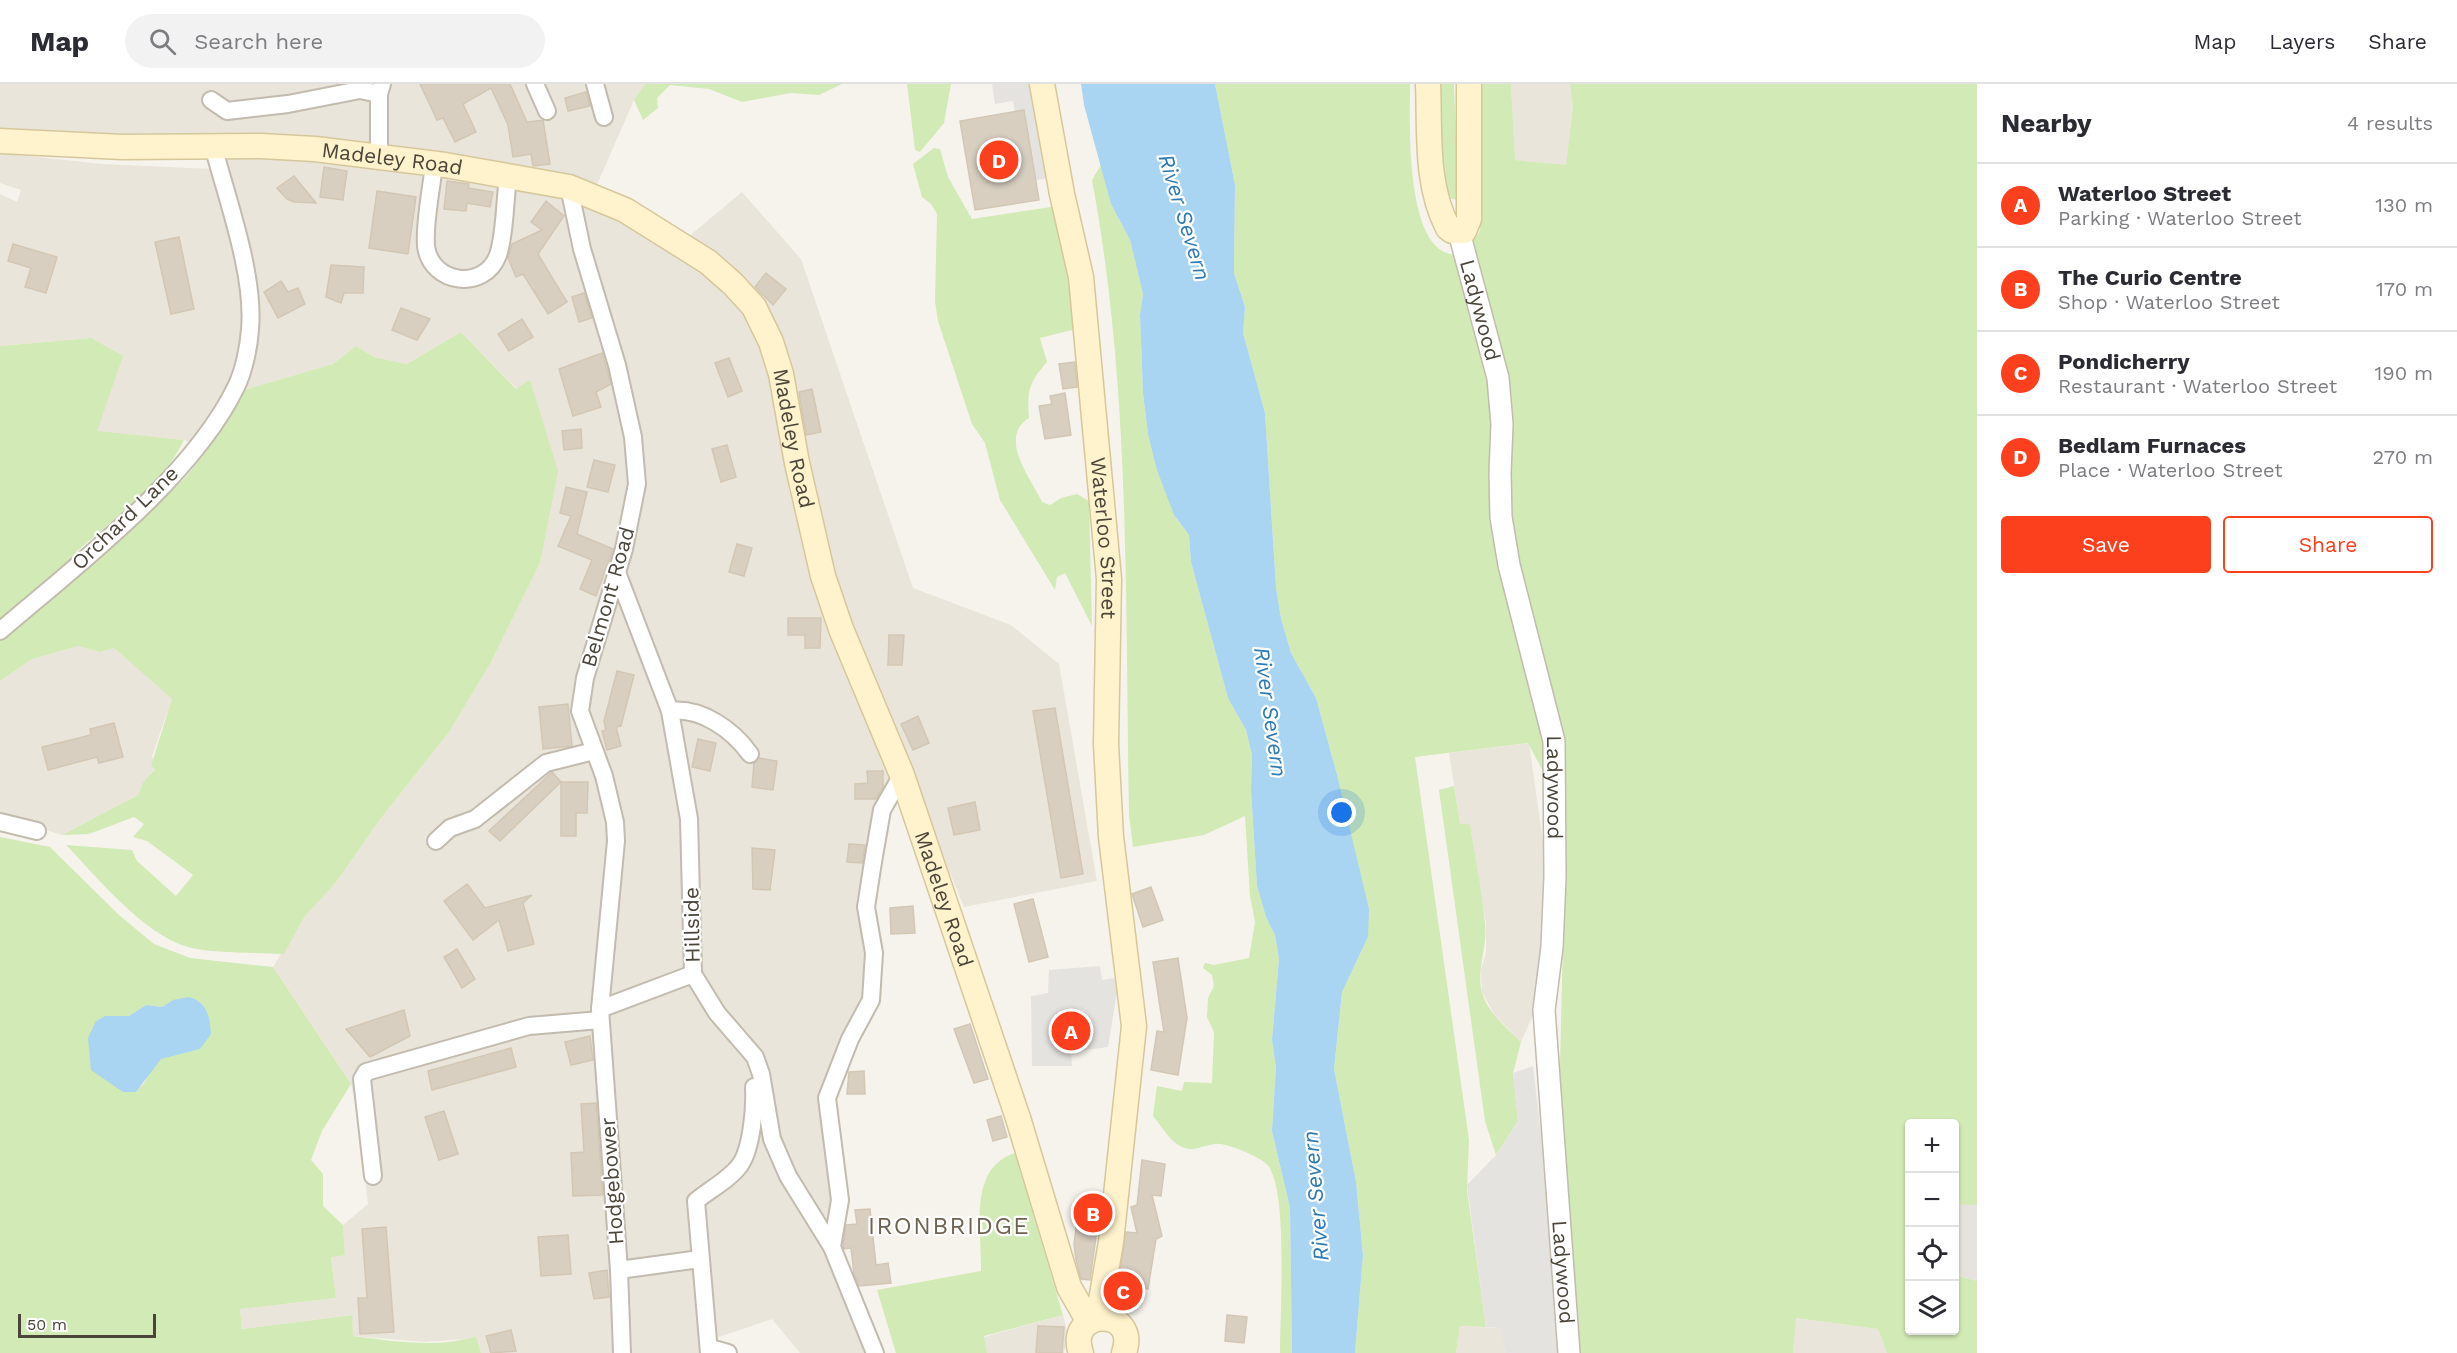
<!DOCTYPE html>
<html lang="en">
<head>
<meta charset="utf-8">
<style>
  :root { --surface:#fff; --page:#f2f2f3; --text:#2b2b33; --muted:#7c7c81; --line:#e1e1e2; --accent:#fc3f1d }
  body { margin:0; font-family:"Work Sans",sans-serif; background:var(--page); color:var(--text) }
  .controls { position:absolute; right:18px; bottom:18px; display:grid; overflow:hidden; border-radius:6px; box-shadow:0 2px 4px #0004 }
  .controls button { width:54px; height:54px; display:grid; place-items:center; padding:0; border:0; border-bottom:2px solid var(--line); background:var(--surface); color:var(--text); font:30px sans-serif }
  .scale { position:absolute; left:18px; bottom:15px; width:138px; box-sizing:border-box; padding-left:6px; border:3px solid #4b4439; border-top:0; font-size:16px; line-height:21px; white-space:nowrap; color:#4b4439; -webkit-text-stroke:4px #fff; paint-order:stroke }
  .you { position:absolute; left:1342px; top:729px; width:21px; height:21px; margin:-15px; border:4px solid #fff; border-radius:50%; background:#1a73e8; box-shadow:0 0 0 9px #1a73e833 }
  .badge { display:grid; place-items:center; width:39px; height:39px; border-radius:50%; background:var(--accent); color:#fff; font-size:20px; font-weight:700 }
  .pin { position:absolute; translate:-50% -50%; border:3px solid #fff; box-shadow:0 2px 6px #0006 }
  .list { margin:0; padding:0; list-style:none }
  h2 { display:flex; justify-content:space-between; align-items:center; height:78px; margin:0; padding:0 24px; font-size:26px }
  h2 small { font-size:20px; font-weight:400; color:var(--muted) }
  .list li { display:grid; grid-template-columns:39px 1fr auto; gap:18px; align-items:center; box-sizing:border-box; height:84px; padding:0 24px; border-top:2px solid var(--line) }
  .list b { display:block; font-size:22px; white-space:nowrap }
  .list p { margin:0; font-size:20px; white-space:nowrap; color:var(--muted) }
  .list em { font-size:20px; font-style:normal; color:var(--muted) }
  .actions { display:flex; gap:12px; padding:18px 24px }
  .actions a { flex:1; padding:14px 0; border:2px solid var(--accent); border-radius:6px; text-align:center; font-size:21px; color:var(--accent) }
  .actions .main { background:var(--accent); color:#fff }
  .icon { flex:none; width:33px; height:33px; fill:none; stroke:currentColor; stroke-width:2; stroke-linecap:round; stroke-linejoin:round }
  .map { position:relative; flex:none; width:1977px; height:1269px; overflow:hidden }
  header { display:flex; align-items:center; gap:36px; box-sizing:border-box; height:84px; padding:0 30px; background:var(--surface); border-bottom:2px solid var(--line) }
  header strong { font-size:28px }
  nav { display:flex; gap:33px; margin-inline-start:auto; font-size:21px }
  .search { width:420px; height:54px; background:var(--page); display:flex; align-items:center; gap:15px; box-sizing:border-box; padding:0 21px; border-radius:33px; color:var(--muted); font-size:22px }
  main { display:flex }
  aside { flex:1; background:var(--surface) }
  .map>svg:first-child { display:block }
  .residential { fill:#eae5da }
  .industrial { fill:#e6e2dd }
  .green { fill:#d2eab5; fill-rule:evenodd }
  .parking { fill:#e5e3e0 }
  .water { fill:#a9d4f2 }
  .building { fill:#d8cfc1; stroke:#d3c7b4; stroke-width:1.5 }
  .lines { fill:none; stroke-linecap:round; stroke-linejoin:round }
  .minor-casing { stroke:#c2bbae; stroke-width:20 }
  .tertiary-casing { stroke:#c2bbae; stroke-width:24 }
  .secondary-casing { stroke:#d6c79b; stroke-width:27 }
  .minor { stroke:#fff; stroke-width:16 }
  .tertiary { stroke:#fff; stroke-width:21 }
  .secondary { stroke:#fff3cd; stroke-width:24 }
  .labels { text-anchor:middle; stroke-width:4.5; stroke-linejoin:round; paint-order:stroke }
  .street-label { font-size:21px; fill:#4b4439; stroke:#fff }
  .water-label { font-size:22px; font-style:italic; fill:#2e7ab2; stroke:#fff }
  .quarter-label { font-size:24px; letter-spacing:1.5px; fill:#6e6250; stroke:#fff }
</style>
</head>
<body>
<header>
<strong>Map</strong>
<div class="search"><svg class="icon" aria-label="search" viewBox="0 0 24 24"><circle cx="10" cy="10" r="6"/><path d="M15 15l6 6"/></svg>Search here</div>
<nav><a>Map</a><a>Layers</a><a>Share</a></nav>
</header>
<main>
<div class="map">
<svg width="1977" height="1269" viewBox="0 0 1977 1269">
  <rect width="100%" height="100%" fill="#f6f3ec"/>
  <!-- residential -->
  <g class="residential">
    <polygon points="0,0 645,0 634,16 589,119 675,164 742,108 801,175 913,504 1011,541 1059,580 1097,797 964,823 851,548 894,687 871,798 869,901 832,1011 838,1165 872,1269 800,1269 772,1235 716,1254 713,1269 481,1269 476,1252 465,1255 425,1258 353,1252 351,1231 242,1245 240,1225 336,1214 331,1172 345,1170 343,1141 368,1120 356,1020 351,1000 273,883 303,833 337,797 378,738 449,648 490,580 540,479 530,297 517,305 461,248 407,280 374,273 356,262 333,280 244,306 207,366 184,356 96,348 91,254 0,262 0,110 17,118 21,106 0,99 0,69 102,80 212,85 203,54 0,47"/>
    <polygon points="1511,0 1570,0 1573,23 1566,82 1515,76"/>
    <polygon points="78,562 100,568 114,564 172,615 152,672 155,684 143,698 138,711 62,751 0,732 0,597 32,575"/>
    <polygon points="1529,659 1544,765 1541,863 1533,931 1521,958 1494,930 1482,908 1481,885 1486,869 1486,840 1470,740 1460,740 1449,669"/>
    <polygon points="1063,1231 1068,1252 1064,1269 987,1269 984,1253"/>
    <polygon points="1795,1234 1878,1245 1887,1269 1793,1269"/>
    <polygon points="1460,1242 1500,1244 1505,1269 1456,1269"/>
  </g>
  <!-- industrial -->
  <polygon class="industrial" points="1966,1119 1977,1121 1977,1197 1955,1191 1955,1120"/>
  <!-- green -->
  <g class="green">
    <polygon points="645,0 842,0 819,11 791,9 742,18 709,5 670,1 657,14 658,24 643,36 634,16"/>
    <polygon points="907,0 951,0 944,39 920,68 915,66"/>
    <path d="M1215 0H1410C1410 35 1403 186 1465 169L1480 147 1482 0H1511L1515 76 1566 81 1573 23 1570 0H1977V1121L1955 1120 1954 1040H1910V1246H1954L1955 1191 1977 1197V1269H1887L1878 1245 1796 1234 1793 1269H1579L1559 1023 1566 731 1528 659 1415 673 1469 1056 1467 1106 1486 1243 1460 1242 1456 1269H1355L1363 1171 1356 1098 1334 985 1342 908 1368 853 1336 687 1316 614 1291 569 1281 534 1276 504 1265 329 1243 249 1245 223 1234 189 1235 101Z"/>
    <polygon points="1438,0 1454,0 1458,116 1448,114 1438,31"/>
    <path d="M934 64 940 65 948 93 972 135 1058 122 1068 170 1076 245 1040 254 1047 278C1029 298 1027 307 1029 334 997 354 1032 396 1042 418L1050 421 1061 414 1077 410 1089 417 1092 542 1065 489 1057 493 1055 506 1000 416 985 359 972 340 938 237 935 218 937 130 931 120 922 113 913 80Z"/>
    <path d="M1101 81 1111 120 1130 156 1143 210 1140 231 1143 309 1148 350 1174 431 1189 451 1191 478 1228 614 1246 646 1252 671 1251 706 1257 802 1266 833 1275 851 1279 875 1272 956 1276 984 1272 1047 1290 1124 1292 1269H1280C1280 1230 1288 1112 1269 1083 1264 1074 1231 1061 1220 1060 1211 1059 1202 1064 1193 1065 1174 1066 1163 1044 1153 1032L1157 1002 1182 1007 1184 998 1212 999 1214 948 1207 933 1208 914 1214 902 1212 891 1203 884 1205 879 1214 881 1249 874 1255 838 1250 812 1245 732 1204 751 1133 763 1129 731C1125 519 1131 305 1092 96Z"/>
    <path d="M461 248 516 305 530 296 558 387 540 479 490 580 449 648 378 738 337 797 304 833 284 870C256 868 213 870 188 863 144 851 97 793 66 761L132 766 137 777 176 812 193 791 147 757 133 753 144 740 134 733 89 750 62 751 138 711 143 698 155 685 151 682 172 615 114 564 100 568 78 562 32 575 0 597V262L91 254 123 272 97 347 184 356C162 402 113 435 76 468L93 479 186 393 207 366 244 306 333 280 356 262 374 273 407 280Z"/>
    <path d="M1454 702 1460 740H1470C1475 773 1482 806 1485 840 1488 862 1476 886 1482 908 1487 928 1507 944 1521 958L1513 989 1518 1037 1496 1071 1485 1037 1439 706Z"/>
    <path d="M0 753 50 763 119 831 154 860 190 874 273 883 351 1000 322 1047 311 1076 323 1090V1122L343 1141 345 1171 331 1173 336 1214 240 1225 242 1245 352 1231 353 1252C392 1257 438 1265 476 1252L481 1269H0ZM173 916 200 965C188 969 171 969 161 975 142 987 153 1007 123 1008L96 937 105 932H129L146 921 162 923Z"/>
    <path d="M1015 1069 1063 1231 984 1252 987 1269H896L877 1206 981 1187C982 1148 967 1084 1015 1069Z"/>
  </g>
  <!-- parking -->
  <g class="parking">
    <polygon points="992,0 1032,0 1048,94 1027,98 1013,17 995,20"/>
    <polygon points="1100,882 1102,896 1114,894 1117,908 1108,963 1071,968 1072,982 1032,982 1031,912 1048,909 1049,886"/>
    <polygon points="1533,982 1547,1101 1564,1269 1505,1269 1500,1244 1486,1243 1467,1101 1496,1071 1518,1037 1513,989"/>
  </g>
  <!-- water -->
  <g class="water">
    <polygon points="1081,0 1215,0 1235,101 1234,189 1245,223 1243,249 1265,329 1276,504 1281,534 1291,569 1316,614 1336,687 1369,825 1368,853 1342,908 1334,985 1356,1098 1363,1171 1355,1269 1292,1269 1290,1124 1272,1047 1276,984 1272,956 1279,875 1275,851 1266,833 1257,802 1251,706 1252,671 1246,646 1228,614 1191,478 1189,451 1174,431 1157,386 1148,350 1143,309 1140,231 1143,210 1130,156 1111,120 1084,21"/>
    <path d="M189 913C207 918 210 933 211 950L200 965 161 975 136 1008H123L91 986 88 954 96 937 105 932H129L146 921 162 923 173 916Z"/>
  </g>
  <!-- building -->
  <g class="building">
    <polygon points="420,0 510,0 527,38 543,36 550,80 533,82 531,70 513,73 508,41 491,4 463,20 476,48 455,58 443,34 437,36"/>
    <polygon points="586,8 590,22 568,27 565,14"/>
    <polygon points="1024,26 1039,116 975,126 960,37"/>
    <polygon points="324,83 347,87 343,116 320,113"/>
    <polygon points="294,92 316,119 294,118 287,115 277,104"/>
    <polygon points="447,97 469,100 468,104 493,108 490,123 467,119 466,127 444,125"/>
    <polygon points="377,107 416,113 408,170 369,164"/>
    <polygon points="546,117 564,132 538,170 567,218 548,230 523,190 516,193 508,174 512,160 542,146 531,138"/>
    <polygon points="179,153 194,225 171,230 155,158"/>
    <polygon points="13,160 57,173 46,209 25,203 31,184 8,177"/>
    <polygon points="331,181 364,183 363,209 344,209 341,219 326,213"/>
    <polygon points="766,189 786,205 773,221 755,203"/>
    <polygon points="281,197 288,208 298,204 305,220 278,234 264,208"/>
    <polygon points="584,209 592,234 579,238 572,213"/>
    <polygon points="401,224 430,235 417,256 392,246"/>
    <polygon points="522,235 533,253 509,267 498,250"/>
    <polygon points="602,269 611,300 596,308 601,323 573,332 559,285"/>
    <polygon points="729,274 742,307 728,313 715,279"/>
    <polygon points="1075,278 1077,303 1063,305 1059,280"/>
    <polygon points="812,305 821,348 806,351 799,308"/>
    <polygon points="1065,309 1071,351 1045,355 1039,322 1052,320 1050,312"/>
    <polygon points="581,345 582,364 564,366 562,347"/>
    <polygon points="727,361 736,393 721,398 712,365"/>
    <polygon points="594,376 615,381 608,408 587,403"/>
    <polygon points="566,403 587,408 577,450 613,465 596,512 580,505 592,476 558,462 571,432 560,429"/>
    <polygon points="737,460 752,464 744,492 729,488"/>
    <polygon points="788,534 821,534 820,564 805,564 805,551 788,551"/>
    <polygon points="889,551 904,551 902,581 888,581"/>
    <polygon points="617,587 634,591 621,642 616,643 621,662 607,666 602,647 606,646 604,637"/>
    <polygon points="568,620 572,662 543,665 539,623"/>
    <polygon points="1055,624 1083,790 1061,794 1033,627"/>
    <polygon points="918,632 929,659 913,666 901,640"/>
    <polygon points="114,639 123,673 99,679 97,673 48,686 42,663 91,651 90,645"/>
    <polygon points="698,655 716,659 710,687 692,683"/>
    <polygon points="759,674 777,677 773,706 752,703 754,679"/>
    <polygon points="867,687 883,687 883,703 876,715 855,715 855,700 868,699"/>
    <polygon points="552,688 561,698 500,757 489,747"/>
    <polygon points="561,698 588,698 587,729 576,729 576,752 561,752"/>
    <polygon points="975,718 980,746 954,751 948,724"/>
    <polygon points="849,760 865,761 862,779 847,778"/>
    <polygon points="752,764 775,766 770,806 753,805"/>
    <polygon points="467,800 485,824 532,811 523,819 534,860 508,867 499,836 473,856 444,817"/>
    <polygon points="1151,803 1163,836 1143,843 1132,810"/>
    <polygon points="1033,815 1048,873 1029,878 1014,820"/>
    <polygon points="913,822 915,849 891,850 890,824"/>
    <polygon points="457,865 475,895 462,904 444,873"/>
    <polygon points="1178,874 1187,934 1178,991 1151,986 1157,947 1164,948 1153,878"/>
    <polygon points="404,926 410,952 370,973 346,945"/>
    <polygon points="970,940 988,995 974,999 954,945"/>
    <polygon points="590,952 593,976 571,981 565,958"/>
    <polygon points="511,964 516,983 432,1006 428,987"/>
    <polygon points="864,987 865,1010 847,1010 849,988"/>
    <polygon points="596,1019 603,1111 573,1112 571,1069 584,1068 581,1020"/>
    <polygon points="444,1027 458,1070 439,1076 425,1033"/>
    <polygon points="1001,1032 1007,1053 993,1057 987,1036"/>
    <polygon points="1142,1076 1165,1080 1161,1112 1152,1111 1162,1152 1156,1155 1148,1205 1140,1203 1138,1215 1116,1212 1126,1148 1137,1149 1131,1123 1137,1121"/>
    <polygon points="1079,1121 1100,1124 1090,1196 1081,1195 1076,1176 1074,1160"/>
    <polygon points="870,1125 876,1181 888,1179 891,1199 859,1202 854,1190 851,1164 844,1165 843,1162 846,1141 857,1140 855,1126"/>
    <polygon points="386,1143 394,1248 360,1250 358,1214 367,1214 362,1145"/>
    <polygon points="568,1151 571,1190 541,1192 538,1153"/>
    <polygon points="607,1186 609,1213 594,1215 589,1189"/>
    <polygon points="1227,1231 1247,1233 1244,1259 1225,1257"/>
    <polygon points="1038,1242 1064,1243 1062,1269 1036,1269"/>
    <polygon points="511,1246 516,1267 491,1269 486,1252"/>
  </g>
  <g class="lines">
    <!-- minor casing -->
    <g class="minor-casing">
      <g id="minor">
        <polyline points="535,0 547,27"/>
        <polyline points="595,0 604,33"/>
        <polyline points="211,16 227,27 288,20 360,6 379,10"/>
        <polyline points="379,74 379,10 382,0"/>
        <path d="M434 79C432 103 424 138 426 162 431 201 485 207 498 171 505 152 505 114 508 93"/>
        <polyline points="569,103 582,165 617,281 633,353 635,377 637,400 624,465 585,594 580,627 604,692 615,738 616,757 600,925 619,1186 622,1269"/>
        <polyline points="618,491 670,627 689,735 693,890 717,929 755,973 761,990 772,1055 788,1092 832,1163"/>
        <path d="M0 547C77 481 192 394 236 303 244 287 249 262 250 245 255 192 227 114 213 62"/>
        <path d="M670 627C701 623 733 646 750 670"/>
        <polyline points="0,738 37,747"/>
        <polyline points="436,757 450,744 475,735 546,679 594,667"/>
        <polyline points="600,925 693,890"/>
        <polyline points="373,1092 362,995 366,988 529,942 600,936"/>
        <polyline points="619,1186 700,1175"/>
        <polyline points="710,1264 728,1269"/>
        <path d="M709 1269 696 1117C709 1106 730 1095 740 1081 752 1064 755 1023 754 1003"/>
        <polyline points="875,1269 832,1163 840,1116 827,1014 850,955 871,916 874,869 866,823 873,778 882,726 902,691"/>
      </g>
    </g>
    <!-- tertiary casing -->
    <g class="tertiary-casing">
      <g id="tertiary">
        <path id="s1" d="M1459 148 1498 294 1502 340 1500 389 1501 433 1509 481 1554 657 1555 793 1552 863 1544 926 1569 1269"/>
      </g>
    </g>
    <!-- secondary casing -->
    <g class="secondary-casing">
      <g id="secondary">
        <path id="s2" d="M1042 0 1062 110 1081 193 1109 495 1106 660 1111 753 1134 942 1111 1158 1098 1234"/>
        <path d="M1428 0C1430 47 1425 101 1448 144L1452 147H1464L1469 135V0"/>
        <path id="s3" d="M0 57 122 63 261 62 315 65 445 81 569 103 625 126 708 178 733 200 754 223 771 258 781 290 797 379 823 492 841 545 902 691 1018 1034 1069 1203 1089 1238"/>
        <path d="M1081 1269C1065 1224 1140 1222 1124 1269"/>
      </g>
    </g>
    <!-- minor -->
    <use href="#minor" class="minor"/>
    <!-- tertiary -->
    <use href="#tertiary" class="tertiary"/>
    <!-- secondary -->
    <use href="#secondary" class="secondary"/>
  </g>
  <g class="labels">
    <!-- street labels -->
    <g class="street-label">
      <text dy="7" stroke="none"><textPath href="#s3" startOffset="393">Madeley Road</textPath></text>
      <text dy="7" stroke="none"><textPath href="#s1" startOffset="81">Ladywood</textPath></text>
      <text dy="7" stroke="none"><textPath href="#s3" startOffset="933">Madeley Road</textPath></text>
      <text transform="translate(125 434) rotate(-44)" y="7">Orchard Lane</text>
      <text dy="7" stroke="none"><textPath href="#s2" startOffset="459">Waterloo Street</textPath></text>
      <text transform="translate(608 513) rotate(-74)" y="7">Belmont Road</text>
      <text dy="7" stroke="none"><textPath href="#s1" startOffset="567">Ladywood</textPath></text>
      <text dy="7" stroke="none"><textPath href="#s3" startOffset="1419">Madeley Road</textPath></text>
      <text transform="translate(692 841) rotate(-91)" y="7">Hillside</text>
      <text transform="translate(612 1097) rotate(-94)" y="7">Hodgebower</text>
      <text dy="7" stroke="none"><textPath href="#s1" startOffset="1053">Ladywood</textPath></text>
    </g>
    <!-- water labels -->
    <g class="water-label">
      <text transform="translate(1185 133) rotate(73)" y="8">River Severn</text>
      <text transform="translate(1271 628) rotate(82)" y="8">River Severn</text>
      <text transform="translate(1315 1112) rotate(-95)" y="8">River Severn</text>
    </g>
    <!-- quarter labels -->
    <g class="quarter-label">
      <text x="949" y="1150">IRONBRIDGE</text>
    </g>
  </g>
</svg>
<div class="controls">
<button>+</button>
<button>−</button>
<button><svg class="icon" aria-label="locate" viewBox="0 0 24 24"><circle cx="12" cy="12" r="6"/><path d="M12 2v4M12 18v4M2 12h4M18 12h4"/></svg></button>
<button><svg class="icon" aria-label="layers" viewBox="0 0 24 24"><path d="M12 4l9 5-9 5-9-5zM3 14l9 5 9-5"/></svg></button>
</div>
<div class="scale">50 m</div>
<div class="you"></div>
<div class="pin badge" style="left:1071px;top:947px">A</div>
<div class="pin badge" style="left:1093px;top:1129px">B</div>
<div class="pin badge" style="left:1123px;top:1207px">C</div>
<div class="pin badge" style="left:999px;top:76px">D</div>
</div>
<aside>
<h2>Nearby<small>4 results</small></h2>
<ul class="list">
<li><span class="badge">A</span><div><b>Waterloo Street</b><p>Parking · Waterloo Street</p></div><em>130 m</em></li>
<li><span class="badge">B</span><div><b>The Curio Centre</b><p>Shop · Waterloo Street</p></div><em>170 m</em></li>
<li><span class="badge">C</span><div><b>Pondicherry</b><p>Restaurant · Waterloo Street</p></div><em>190 m</em></li>
<li><span class="badge">D</span><div><b>Bedlam Furnaces</b><p>Place · Waterloo Street</p></div><em>270 m</em></li>
</ul>
<div class="actions"><a class="main">Save</a><a>Share</a></div>
</aside>
</main>
</body>
</html>
